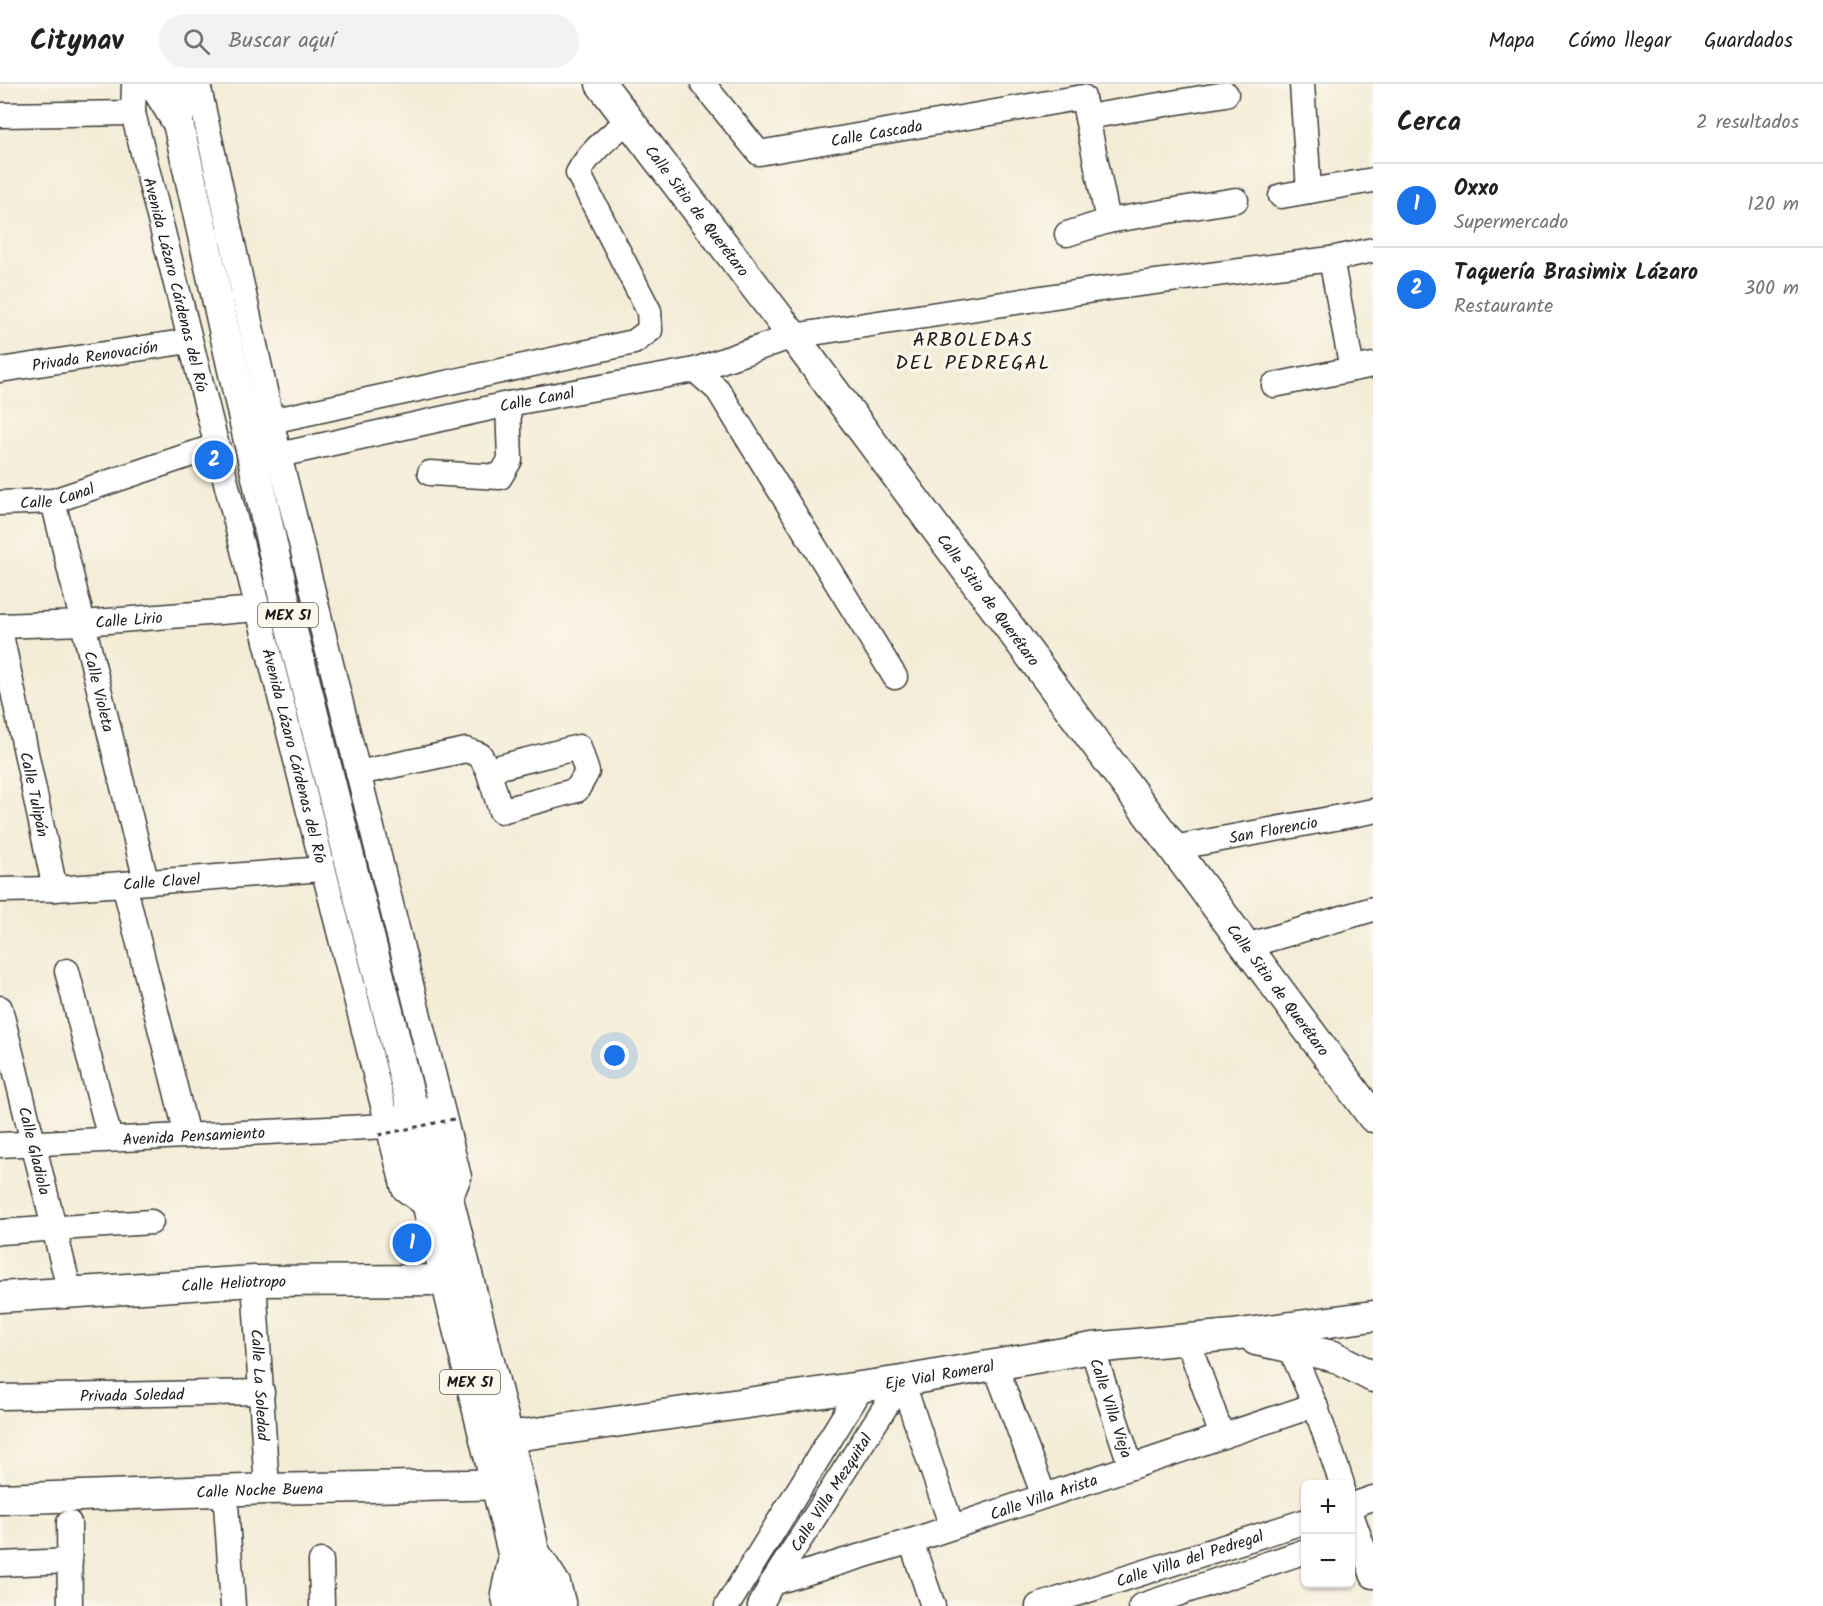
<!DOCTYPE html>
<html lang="es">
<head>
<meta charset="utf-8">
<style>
  :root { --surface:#fff; --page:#f2f2f2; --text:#202124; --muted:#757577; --line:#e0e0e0; --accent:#1a73e8 }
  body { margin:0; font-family:Kalam,sans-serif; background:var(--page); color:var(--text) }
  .controls { position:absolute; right:18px; bottom:18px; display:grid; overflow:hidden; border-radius:9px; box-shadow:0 2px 4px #0004 }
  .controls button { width:54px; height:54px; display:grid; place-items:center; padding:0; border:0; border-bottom:2px solid var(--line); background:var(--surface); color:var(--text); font:30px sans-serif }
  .you { position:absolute; left:615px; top:972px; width:21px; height:21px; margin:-15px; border:4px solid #fff; border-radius:50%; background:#1a73e8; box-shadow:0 0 0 9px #1a73e833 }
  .badge { display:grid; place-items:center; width:39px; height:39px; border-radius:50%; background:var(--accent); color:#fff; font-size:20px; font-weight:700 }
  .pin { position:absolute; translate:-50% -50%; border:3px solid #fff; box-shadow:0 2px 6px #0006 }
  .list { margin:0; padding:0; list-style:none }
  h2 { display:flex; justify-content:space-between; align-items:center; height:78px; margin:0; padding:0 24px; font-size:26px }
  h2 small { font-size:20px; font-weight:400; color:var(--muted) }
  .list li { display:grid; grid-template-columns:39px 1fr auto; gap:18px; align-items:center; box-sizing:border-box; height:84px; padding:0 24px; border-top:2px solid var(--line) }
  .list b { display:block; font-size:22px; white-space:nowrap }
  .list p { margin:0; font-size:20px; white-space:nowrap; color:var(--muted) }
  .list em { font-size:20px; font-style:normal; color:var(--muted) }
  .icon { flex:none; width:33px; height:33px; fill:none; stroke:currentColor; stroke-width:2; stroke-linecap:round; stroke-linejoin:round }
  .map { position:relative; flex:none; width:1373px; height:1522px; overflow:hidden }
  header { display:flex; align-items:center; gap:36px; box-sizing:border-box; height:84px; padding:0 30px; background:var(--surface); border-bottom:2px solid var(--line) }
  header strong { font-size:28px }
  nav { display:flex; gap:33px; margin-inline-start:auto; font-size:21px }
  .search { width:420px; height:54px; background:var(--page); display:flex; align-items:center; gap:15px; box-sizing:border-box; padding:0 21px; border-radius:33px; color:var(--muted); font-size:22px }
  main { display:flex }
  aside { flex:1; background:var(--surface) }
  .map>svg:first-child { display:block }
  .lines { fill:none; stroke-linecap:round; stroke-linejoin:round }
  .minor-casing { stroke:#3c3b38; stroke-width:27 }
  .major-casing { stroke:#3c3b38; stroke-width:33 }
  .minor { stroke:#fff; stroke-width:24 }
  .major { stroke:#fff; stroke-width:30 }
  .path-bridge { stroke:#3c3b38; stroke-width:3; stroke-dasharray:4.5 4.5; stroke-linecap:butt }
  .labels { text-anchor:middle; stroke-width:6; stroke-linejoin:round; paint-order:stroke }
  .shield { fill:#fbf7ec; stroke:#5f5e5a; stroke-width:1.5 }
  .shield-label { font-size:15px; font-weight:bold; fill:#1c1c1c }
  .street-label { font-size:16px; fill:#1c1c1c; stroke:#fbf7ec }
  .quarter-label { font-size:20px; letter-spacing:1.5px; fill:#1c1c1c; stroke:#fbf7ec }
</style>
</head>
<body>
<header>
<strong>Citynav</strong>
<div class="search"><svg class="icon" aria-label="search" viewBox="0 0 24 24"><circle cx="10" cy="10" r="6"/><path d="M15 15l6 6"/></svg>Buscar aquí</div>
<nav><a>Mapa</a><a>Cómo llegar</a><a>Guardados</a></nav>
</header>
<main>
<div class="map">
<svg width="1373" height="1522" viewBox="0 0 1373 1522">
  <rect width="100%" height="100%" fill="#fbf7ec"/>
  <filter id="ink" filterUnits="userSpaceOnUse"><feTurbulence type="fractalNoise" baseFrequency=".0167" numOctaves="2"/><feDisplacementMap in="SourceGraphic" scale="12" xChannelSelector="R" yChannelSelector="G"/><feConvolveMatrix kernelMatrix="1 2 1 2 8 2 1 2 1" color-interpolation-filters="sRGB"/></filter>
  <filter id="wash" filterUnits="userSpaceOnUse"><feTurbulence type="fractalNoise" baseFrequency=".008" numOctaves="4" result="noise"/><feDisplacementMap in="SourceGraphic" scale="24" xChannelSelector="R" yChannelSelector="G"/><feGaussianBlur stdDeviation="1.35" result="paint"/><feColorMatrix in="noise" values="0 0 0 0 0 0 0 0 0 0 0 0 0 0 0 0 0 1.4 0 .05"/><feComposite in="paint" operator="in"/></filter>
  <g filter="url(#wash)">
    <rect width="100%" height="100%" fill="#f3ecd6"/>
  </g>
  <g filter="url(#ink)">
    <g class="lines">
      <!-- minor casing -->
      <g class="minor-casing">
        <g id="minor">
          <path id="s1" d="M134 0 133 29 404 1105 428 1123"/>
          <polyline points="198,0 279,371 459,1093 449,1117"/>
          <path id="s2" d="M703 0 759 69 1083 13"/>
          <polyline points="1302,0 1309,107"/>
          <polyline points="1084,19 1108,137"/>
          <polyline points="0,31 133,29"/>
          <polyline points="1087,33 1226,10"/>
          <polyline points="1281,112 1373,96"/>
          <polyline points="1067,150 1108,137 1236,116"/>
          <polyline points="1331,175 1352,285"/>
          <path id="s3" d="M0 286 189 257"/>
          <polyline points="695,286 718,306 895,593"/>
          <polyline points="1274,301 1373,281"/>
          <path d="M271 337 634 258 650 246 649 227 578 89C589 68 611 51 629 36"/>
          <path id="s4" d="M279 371 508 320 695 286 793 252 1094 206 1331 175 1373 166"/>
          <polyline points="430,389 500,393 510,376 508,320"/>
          <path id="s5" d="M53 417 146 797"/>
          <path id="s6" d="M0 419 53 417 216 362"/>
          <path id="s7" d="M0 542 83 539 257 525"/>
          <path id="s8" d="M0 546 55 805"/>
          <polyline points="358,689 466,666 480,671 488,686 501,727 577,706 587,688 579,663 488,686"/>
          <path id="s9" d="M1173 764 1373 727"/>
          <polyline points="124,800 187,1051"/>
          <path id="s10" d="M0 806 55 805 323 785"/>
          <polyline points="1246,862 1373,825"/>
          <polyline points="67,887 110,1055"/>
          <path id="s11" d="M0 924 70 1209"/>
          <path id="s12" d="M0 1061 388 1042"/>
          <polyline points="0,1148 151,1138"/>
          <path id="s13" d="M254 1197 267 1405"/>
          <polyline points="1187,1255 1222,1352"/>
          <polyline points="1290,1263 1315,1321 1342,1400"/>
          <path id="s14" d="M1092 1264 1131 1383"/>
          <polyline points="995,1281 1044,1412"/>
          <polyline points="902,1297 952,1443"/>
          <path id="s15" d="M3 1313 262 1308"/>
          <polyline points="225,1406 233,1522"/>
          <polyline points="1350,1422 1373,1414"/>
          <polyline points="1350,1427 1373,1492"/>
          <polyline points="69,1439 70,1522"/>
          <polyline points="911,1457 933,1522"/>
          <polyline points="538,1468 558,1499 564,1522"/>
          <polyline points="321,1477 322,1522"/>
          <polyline points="0,1480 70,1477"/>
          <path id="s16" d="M772 1499 911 1457 1315 1321"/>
          <polyline points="506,1522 503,1509 512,1468"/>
          <polyline points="727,1522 862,1303"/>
          <path id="s17" d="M760 1522 772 1499 902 1297"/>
          <path id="s18" d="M1038 1522 1306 1437"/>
          <polyline points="1141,1522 1306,1467"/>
        </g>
      </g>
      <!-- major casing -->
      <g class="major-casing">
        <g id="major">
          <polyline points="154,0 178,39"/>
          <polyline points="178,0 178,39 286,523 411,1019 409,1045 526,1522"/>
          <path id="s19" d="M601 0 793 252 1373 1033"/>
          <polyline points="411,1019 429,1039 508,1353 545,1514"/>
          <path id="s20" d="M0 1213 254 1197 445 1196 464 1193"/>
          <polyline points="1256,1256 1333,1272 1373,1293"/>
          <path id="s21" d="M508 1353 902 1297 1092 1264 1233 1251 1373 1232"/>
          <path id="s22" d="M0 1415 267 1405 516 1400"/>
        </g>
      </g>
      <!-- minor -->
      <use href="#minor" class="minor"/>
      <!-- major -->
      <use href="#major" class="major"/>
      <!-- path-bridge -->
      <polyline class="path-bridge" points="379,1051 454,1035"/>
    </g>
  </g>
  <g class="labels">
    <!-- shield labels -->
    <g class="shield">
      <rect x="258" y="519" width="60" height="24" rx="4.5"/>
      <rect x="440" y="1286" width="60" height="24" rx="4.5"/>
    </g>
    <g class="shield-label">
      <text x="288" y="536">MEX 51</text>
      <text x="470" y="1303">MEX 51</text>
    </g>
    <!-- street labels -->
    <g class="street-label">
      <text dy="6" stroke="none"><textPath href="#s2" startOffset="208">Calle Cascada</textPath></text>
      <text dy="6" stroke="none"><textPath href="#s19" startOffset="159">Calle Sitio de Querétaro</textPath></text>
      <text dy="6" stroke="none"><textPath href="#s1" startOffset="206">Avenida Lázaro Cárdenas del Río</textPath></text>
      <text dy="6" stroke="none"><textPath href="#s3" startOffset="96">Privada Renovación</textPath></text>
      <text dy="6" stroke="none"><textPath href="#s4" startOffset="264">Calle Canal</textPath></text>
      <text dy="6" stroke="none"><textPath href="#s6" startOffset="58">Calle Canal</textPath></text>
      <text dy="6" stroke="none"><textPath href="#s19" startOffset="645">Calle Sitio de Querétaro</textPath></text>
      <text dy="6" stroke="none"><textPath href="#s7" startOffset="129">Calle Lirio</textPath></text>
      <text dy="6" stroke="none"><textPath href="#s5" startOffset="196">Calle Violeta</textPath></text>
      <text dy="6" stroke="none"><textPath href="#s1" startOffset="692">Avenida Lázaro Cárdenas del Río</textPath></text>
      <text dy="6" stroke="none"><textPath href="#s8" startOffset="168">Calle Tulipán</textPath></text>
      <text dy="6" stroke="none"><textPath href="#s9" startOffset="102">San Florencio</textPath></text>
      <text dy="6" stroke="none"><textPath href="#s10" startOffset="162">Calle Clavel</textPath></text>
      <text dy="6" stroke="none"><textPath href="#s19" startOffset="1131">Calle Sitio de Querétaro</textPath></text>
      <text dy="6" stroke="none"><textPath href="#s12" startOffset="194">Avenida Pensamiento</textPath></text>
      <text dy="6" stroke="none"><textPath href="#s11" startOffset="147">Calle Gladiola</textPath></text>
      <text dy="6" stroke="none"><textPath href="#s20" startOffset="234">Calle Heliotropo</textPath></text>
      <text dy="6" stroke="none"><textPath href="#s21" startOffset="436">Eje Vial Romeral</textPath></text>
      <text dy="6" stroke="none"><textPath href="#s13" startOffset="104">Calle La Soledad</textPath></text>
      <text dy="6" stroke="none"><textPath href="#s15" startOffset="129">Privada Soledad</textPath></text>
      <text dy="6" stroke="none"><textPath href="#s14" startOffset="63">Calle Villa Vieja</textPath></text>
      <text dy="6" stroke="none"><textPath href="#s22" startOffset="260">Calle Noche Buena</textPath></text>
      <text dy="6" stroke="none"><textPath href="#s17" startOffset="134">Calle Villa Mezquital</textPath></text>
      <text dy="6" stroke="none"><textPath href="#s16" startOffset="285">Calle Villa Arista</textPath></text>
      <text dy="6" stroke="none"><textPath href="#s18" startOffset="159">Calle Villa del Pedregal</textPath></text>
    </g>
    <!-- quarter labels -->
    <g class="quarter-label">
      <text x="973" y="262">ARBOLEDAS<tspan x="973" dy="23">DEL PEDREGAL</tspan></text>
    </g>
  </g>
</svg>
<div class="controls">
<button>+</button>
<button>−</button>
</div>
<div class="you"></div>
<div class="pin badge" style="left:412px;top:1159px">1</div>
<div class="pin badge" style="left:214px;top:376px">2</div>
</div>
<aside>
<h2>Cerca<small>2 resultados</small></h2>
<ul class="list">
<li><span class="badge">1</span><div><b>Oxxo</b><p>Supermercado</p></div><em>120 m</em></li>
<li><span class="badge">2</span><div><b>Taquería Brasimix Lázaro</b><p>Restaurante</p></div><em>300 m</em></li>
</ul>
</aside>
</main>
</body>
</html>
